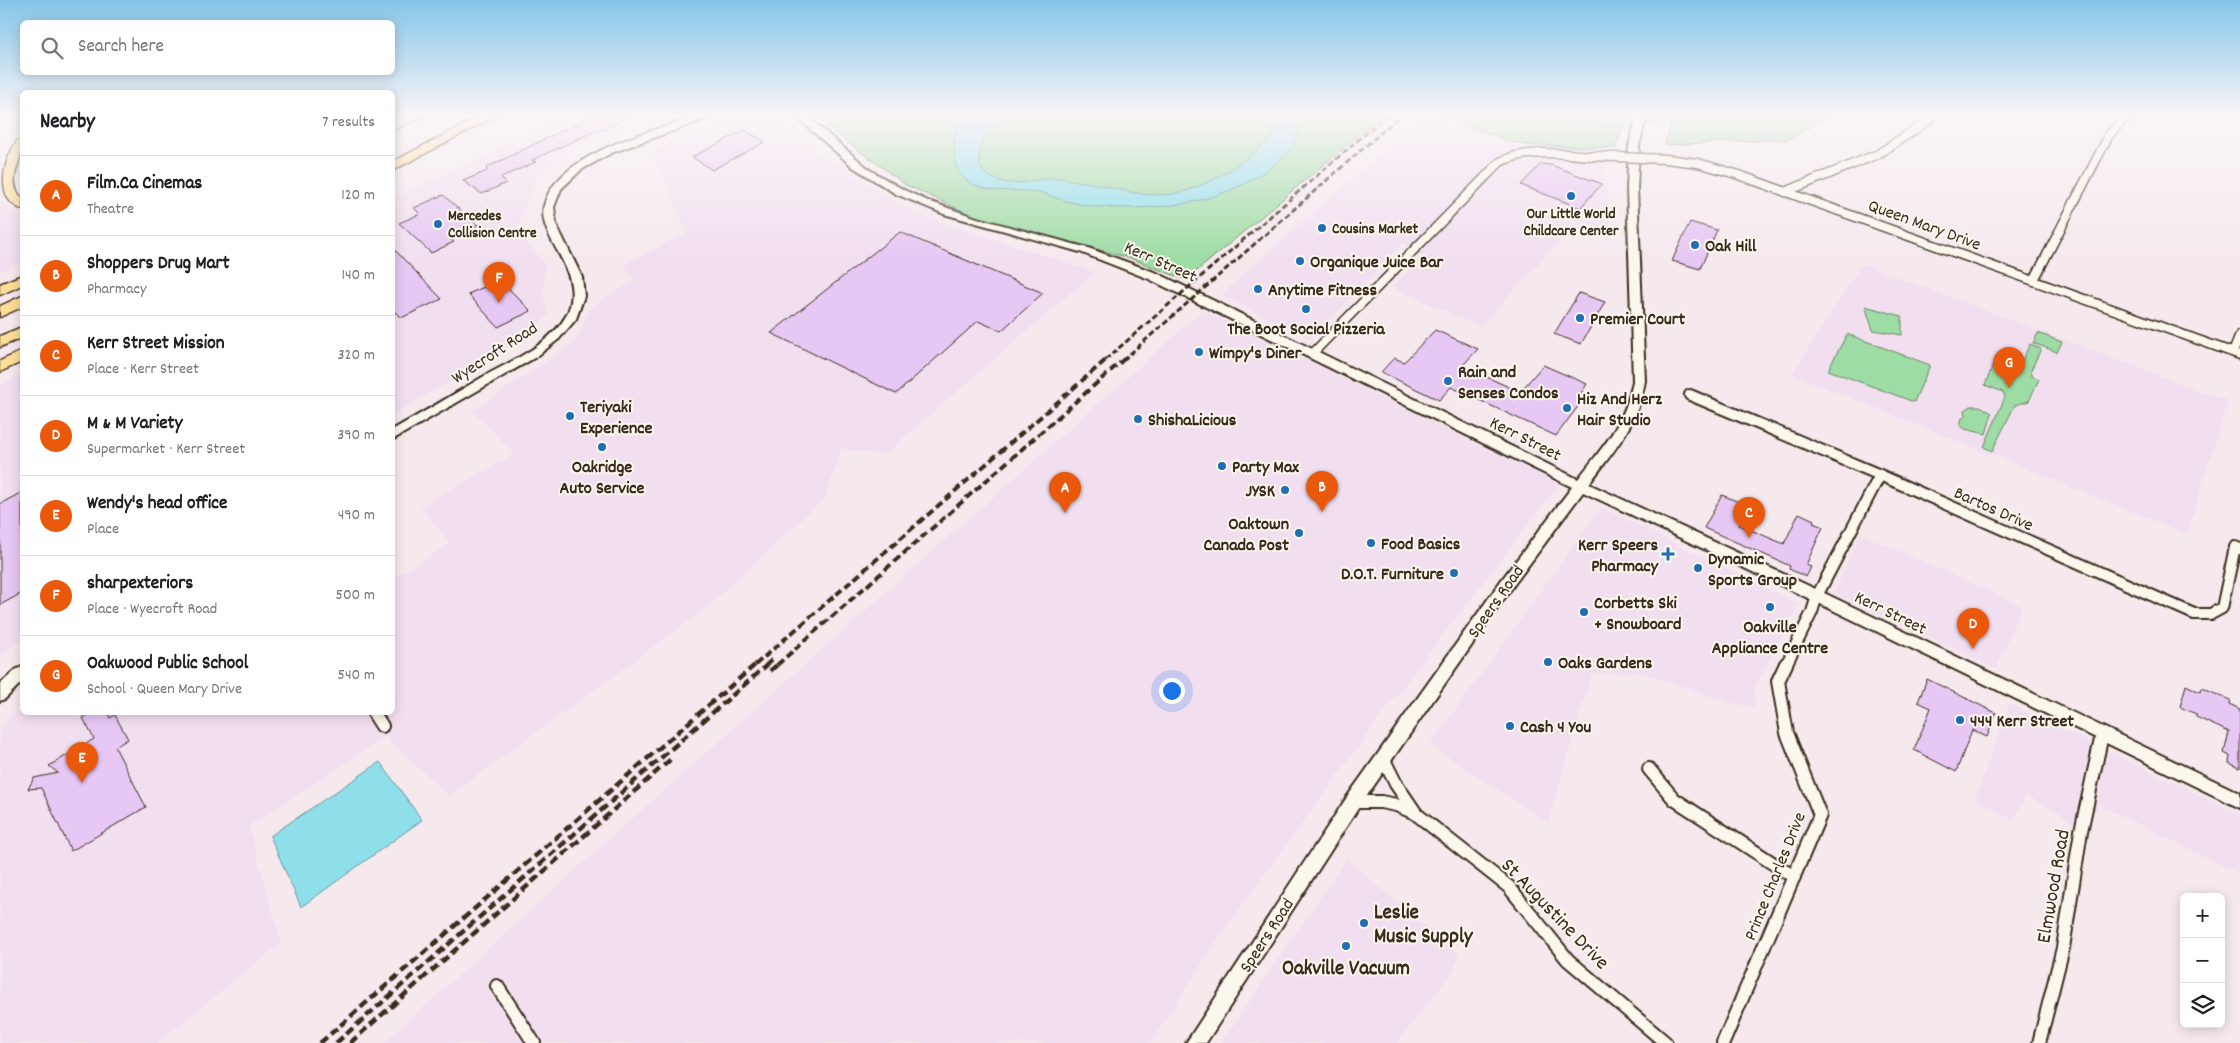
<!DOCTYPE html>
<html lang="en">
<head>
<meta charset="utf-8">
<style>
  :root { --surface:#fff; --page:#f6f6f6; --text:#202124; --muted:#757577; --line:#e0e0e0; --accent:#ea580c }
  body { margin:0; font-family:Dekko,sans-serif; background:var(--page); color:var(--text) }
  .controls { position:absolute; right:15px; bottom:15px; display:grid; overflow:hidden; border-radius:8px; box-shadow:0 2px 12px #0003 }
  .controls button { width:45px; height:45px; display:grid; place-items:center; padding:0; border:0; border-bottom:1px solid var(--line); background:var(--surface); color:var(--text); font:25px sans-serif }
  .you { position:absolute; left:1171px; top:690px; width:18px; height:18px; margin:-12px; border:4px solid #fff; border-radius:50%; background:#1a73e8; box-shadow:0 0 0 8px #1a73e833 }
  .badge { display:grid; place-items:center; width:32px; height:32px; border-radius:50%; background:var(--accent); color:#fff; font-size:16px; font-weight:700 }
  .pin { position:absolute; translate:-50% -41px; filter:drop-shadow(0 1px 2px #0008) }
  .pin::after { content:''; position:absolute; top:26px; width:18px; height:15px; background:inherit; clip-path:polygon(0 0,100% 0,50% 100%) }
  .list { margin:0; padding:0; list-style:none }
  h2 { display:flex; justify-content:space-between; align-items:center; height:65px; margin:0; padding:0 20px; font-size:21px }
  h2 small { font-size:16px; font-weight:400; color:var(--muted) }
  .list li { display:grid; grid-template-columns:32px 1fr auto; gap:15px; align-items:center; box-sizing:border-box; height:80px; padding:0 20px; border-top:1px solid var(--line) }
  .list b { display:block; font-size:19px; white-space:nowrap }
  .list p { margin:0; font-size:16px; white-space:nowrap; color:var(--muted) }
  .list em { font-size:16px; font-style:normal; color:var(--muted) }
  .icon { flex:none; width:28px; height:28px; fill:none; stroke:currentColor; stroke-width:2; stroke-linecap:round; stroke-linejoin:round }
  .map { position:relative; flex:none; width:2240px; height:1043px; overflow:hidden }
  .search { position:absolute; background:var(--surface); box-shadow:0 2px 12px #0003; left:20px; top:20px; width:375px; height:55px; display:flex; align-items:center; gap:12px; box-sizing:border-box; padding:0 18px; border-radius:8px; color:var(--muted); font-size:19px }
  .panel { position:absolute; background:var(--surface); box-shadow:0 2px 12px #0003; left:20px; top:90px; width:375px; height:625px; border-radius:8px }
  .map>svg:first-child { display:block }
  .built { fill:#f1dff0 }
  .green { fill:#9ddca4; stroke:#6c8361 }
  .water { fill:#8edfea; stroke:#6d9798 }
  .building { fill:#e7c7f4; stroke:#3b2a1e }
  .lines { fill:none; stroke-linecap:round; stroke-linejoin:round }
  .street-far2-casing { stroke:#3b2a1e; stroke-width:11 }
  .street-far1-casing { stroke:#3b2a1e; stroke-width:14 }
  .street-casing { stroke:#3b2a1e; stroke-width:16 }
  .secondary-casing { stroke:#3b2a1e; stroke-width:4 }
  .highway-casing { stroke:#3b2a1e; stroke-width:3 }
  .street-far2 { stroke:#fbf7ec; stroke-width:8 }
  .street-far1 { stroke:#fbf7ec; stroke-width:10 }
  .street { stroke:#fbf7ec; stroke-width:12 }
  .secondary { fill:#fbf7ec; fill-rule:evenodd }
  .highway { fill:#fdde96; fill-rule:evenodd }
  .rail-far2 { stroke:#3b2a1e; stroke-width:3; stroke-dasharray:6 3; stroke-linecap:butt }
  .rail-far1 { stroke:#3b2a1e; stroke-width:4; stroke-dasharray:8 4; stroke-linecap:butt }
  .rail { stroke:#3b2a1e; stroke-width:4.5; stroke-dasharray:9 4.5; stroke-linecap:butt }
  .street-bridge-casing { stroke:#3b2a1e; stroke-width:11; stroke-linecap:butt }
  .street-bridge { stroke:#fbf7ec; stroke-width:8 }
  .poi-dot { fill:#1f6fb2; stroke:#fbf7ec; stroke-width:2 }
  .labels { text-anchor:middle; stroke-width:4; stroke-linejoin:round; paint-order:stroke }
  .far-poi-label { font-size:15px; font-weight:bold; fill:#3b2a1e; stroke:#fbf7ec; text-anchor:start }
  .street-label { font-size:18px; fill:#3b2a1e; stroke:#fbf7ec }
  .poi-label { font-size:18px; font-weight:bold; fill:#3b2a1e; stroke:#fbf7ec; text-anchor:start }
  .near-street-label { font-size:21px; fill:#3b2a1e; stroke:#fbf7ec }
  .near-poi-label { font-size:21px; font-weight:bold; fill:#3b2a1e; stroke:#fbf7ec; text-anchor:start }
</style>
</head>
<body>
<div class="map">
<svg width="2240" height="1043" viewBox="0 0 2240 1043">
  <rect width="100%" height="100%" fill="#f5e9ee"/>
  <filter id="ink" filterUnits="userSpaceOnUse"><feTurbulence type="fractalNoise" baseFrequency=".02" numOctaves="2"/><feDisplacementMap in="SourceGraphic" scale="10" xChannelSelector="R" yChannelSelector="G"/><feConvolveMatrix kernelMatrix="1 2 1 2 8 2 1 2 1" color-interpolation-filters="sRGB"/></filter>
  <g filter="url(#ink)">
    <!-- built -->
    <g class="built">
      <polygon points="571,114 662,114 582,145 537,179 517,228 545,265 543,295 549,315 518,343 393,414 392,199"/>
      <polygon points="1429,114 1434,114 1535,144 1602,148 1612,240 1571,228 1480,327 1391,287 1424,257 1403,243 1311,340 1221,295 1314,211"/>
      <polygon points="766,115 824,156 916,214 1095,272 884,455 842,449 825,498 700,613 449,796 385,737 249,826 281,943 157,1043 0,1043 0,728 22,704 22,712 392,712 393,579 450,543 420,506 514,454 473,411 576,341 591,307 634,280 624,264 688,233 651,151"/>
      <polygon points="0,200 22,219 22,261 0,272"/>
      <polygon points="1862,264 2228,401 2187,534 1792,374"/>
      <polygon points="1203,310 1559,484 1389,705 1222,933 1151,1043 384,1043 634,817"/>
      <polygon points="22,373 22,640 0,656 0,386"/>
      <polygon points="1601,507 1799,604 1754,689 1756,707 1731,703 1641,672 1592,674 1548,823 1430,745"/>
      <polygon points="1860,533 2022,606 1996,669 1834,593"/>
      <polygon points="2009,704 2240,814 2240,874 2099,805 2081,831 2058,812 2026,796 2013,820 1975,799"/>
      <polygon points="1346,859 1460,955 1452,973 1397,1043 1221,1043"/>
    </g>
    <!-- green -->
    <g class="green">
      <polygon points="815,114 1384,114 1186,280 1130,258 974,216 906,185 834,132"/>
      <polygon points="1434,114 1627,114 1615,148 1527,145 1512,142"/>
      <polygon points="1673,114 1833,114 1789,139 1665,145"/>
      <polygon points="1865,306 1902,316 1902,335 1873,330"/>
      <polygon points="2038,333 2062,342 2057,352 2033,343"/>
      <polygon points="1847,334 1930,365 1914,402 1828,370"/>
      <polygon points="2030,344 2041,349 2031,370 2032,376 2039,379 2029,401 2015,405 1992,451 1984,447 2005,397 2003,392 1985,385 1994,362 2014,369 2018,368"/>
      <polygon points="1971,406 1980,406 1992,413 1986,434 1965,429 1960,425 1962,418 1966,416 1965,410"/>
    </g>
    <!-- water -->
    <g class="water">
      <path d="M955 114H997L1000 119C986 128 983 136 980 153 978 165 979 171 991 177 1013 190 1034 178 1057 178 1064 178 1070 180 1076 181 1107 184 1140 199 1171 194 1207 189 1246 161 1273 137L1270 114H1297C1297 121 1299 130 1297 136 1296 145 1285 155 1279 160 1231 203 1163 211 1100 207 1086 206 1069 202 1056 198 1050 196 1044 193 1038 192 1013 188 982 197 962 176 947 161 959 132 955 114Z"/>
      <polygon points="1548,114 1735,114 1621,127 1562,118"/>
      <polygon points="380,762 422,820 301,907 270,836"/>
    </g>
    <!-- building -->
    <g class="building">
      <polygon points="596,114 633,114 603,130 600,129 532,160 536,162 501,177 506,183 482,194 463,181 487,171 486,168"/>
      <polygon points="745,130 765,142 712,170 692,157"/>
      <polygon points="1541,164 1551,165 1602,184 1580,208 1521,185"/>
      <polygon points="443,195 478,225 449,238 454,242 431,253 399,223 420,214 414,208"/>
      <polygon points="1690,222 1717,230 1700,269 1672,261"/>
      <polygon points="900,232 1043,293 1001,331 978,321 896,394 771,333"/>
      <polygon points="392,247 442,299 401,318 392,309"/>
      <polygon points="500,280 531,311 498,327 468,294"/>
      <polygon points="1579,293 1605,302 1581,344 1554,334"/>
      <polygon points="1435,330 1478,349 1462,366 1520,392 1543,365 1587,384 1580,395 1585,397 1556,436 1451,387 1439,400 1381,372 1394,358 1404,362"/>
      <polygon points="22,492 22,593 0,605 0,504"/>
      <polygon points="1722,495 1748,506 1739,525 1784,544 1799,513 1814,520 1813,523 1823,527 1806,565 1811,567 1806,577 1789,569 1790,566 1704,528"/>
      <polygon points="1927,679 1996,713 1987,737 1972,730 1956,772 1914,750 1931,708 1918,702"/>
      <polygon points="2186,685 2200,692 2201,688 2230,700 2229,704 2240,709 2240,768 2229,763 2230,756 2224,753 2229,732 2196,717 2196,714 2180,707"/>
      <polygon points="93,712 108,712 110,718 115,715 128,739 115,747 146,807 71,851 41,788 28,789 34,778 58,773 49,766 94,739 83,718"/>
    </g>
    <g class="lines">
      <!-- street-far2 casing -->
      <g class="street-far2-casing">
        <g id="street-far2">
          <polyline points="1666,159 1698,163 1736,174 2240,355"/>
          <polyline points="1785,192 1878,154 1928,121 1933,114"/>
          <polyline points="2034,280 2109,135 2123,120 2134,114"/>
          <polyline points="2233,352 2240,335"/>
          <path d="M1312 354 1500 162C1529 148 1561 154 1592 156"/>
        </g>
      </g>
      <!-- street-far1 casing -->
      <g class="street-far1-casing">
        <g id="street-far1">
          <polyline points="1690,395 1880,475 2194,614 2211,614 2222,608 2235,547 2240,549"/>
          <polyline points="1786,665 1812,612 1817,596 1880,475"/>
        </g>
      </g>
      <!-- street casing -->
      <g class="street-casing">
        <g id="street">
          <polyline points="373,712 382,726"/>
          <polyline points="1384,760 1396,784 1415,812"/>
          <polyline points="1649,769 1674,799 1794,877"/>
          <polyline points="1353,802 1381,802 1396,805 1415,813 1509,887 1568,960 1666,1043"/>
          <polyline points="497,986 534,1043"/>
          <polyline points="1723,1043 1820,815 1787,733 1778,681 1786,664"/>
          <polyline points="2039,1043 2063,948 2081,831 2102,735"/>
        </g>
      </g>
      <!-- secondary casing -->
      <g class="secondary-casing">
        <g id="secondary">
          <path d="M706 114H720L611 153 581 170 561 189 554 207 556 224 582 277 584 296 576 319 559 339 536 357 392 440V430C422 413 451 396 481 378 509 362 549 346 566 316 578 294 569 272 558 252 551 239 540 221 544 206 556 152 661 128 706 114Z"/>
          <path d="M793 114H804L870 170 904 190 928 201 977 218 1088 248 1157 273 1578 479C1604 445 1625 424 1633 381L1627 188 1629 146 1637 114H1647L1639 146 1637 188 1645 381C1637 426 1615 449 1589 484L1822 592 2240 793V808L1812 600 1583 492 1513 586 1359 807 1206 1043H1186L1347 797 1503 578 1572 487 1149 279 1080 252 944 214 896 194 853 167Z"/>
          <polygon points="22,667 22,682 5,699 0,701 0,684 17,669"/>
        </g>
      </g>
      <!-- highway casing -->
      <g class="highway-casing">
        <g id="highway">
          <polygon points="409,114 425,114 423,117 392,130 392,121"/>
          <polygon points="485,114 500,114 392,171 392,162"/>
          <path d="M22 140C25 160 4 180 22 198V209C15 207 11 203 7 197 0 178 6 158 17 141Z"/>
          <polygon points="22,275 22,285 0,295 0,284"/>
          <polygon points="22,296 22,307 0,317 0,306"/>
          <polygon points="22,327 22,338 0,347 0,336"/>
          <polygon points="22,351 22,362 0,372 0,361"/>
        </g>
      </g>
      <!-- street-far2 -->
      <use href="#street-far2" class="street-far2"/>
      <!-- street-far1 -->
      <use href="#street-far1" class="street-far1"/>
      <!-- street -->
      <use href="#street" class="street"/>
      <!-- secondary -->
      <use href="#secondary" class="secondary"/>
      <!-- highway -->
      <use href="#highway" class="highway"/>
      <!-- rail-far2 -->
      <g class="rail-far2">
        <polyline points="1105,360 1388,114"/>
        <polyline points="1123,360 1402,114"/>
      </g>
      <!-- rail-far1 -->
      <g class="rail-far1">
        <polyline points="755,665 1107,359"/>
        <polyline points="766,665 773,659"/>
        <polyline points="777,665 1124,359"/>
      </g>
      <!-- rail -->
      <g class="rail">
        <polyline points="770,671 778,664"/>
        <polyline points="320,1043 756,664"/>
        <polyline points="336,1043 768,664"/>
        <polyline points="350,1043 671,759"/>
      </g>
      <!-- street-bridge casing -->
      <g class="street-bridge-casing">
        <polyline id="street-bridge" points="1592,156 1666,159"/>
      </g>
      <!-- street-bridge -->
      <use href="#street-bridge" class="street-bridge"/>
    </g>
  </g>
  <!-- sky -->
  <linearGradient id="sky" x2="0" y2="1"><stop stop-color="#84c5e9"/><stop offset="0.44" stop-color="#faf5f7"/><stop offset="1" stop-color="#faf5f7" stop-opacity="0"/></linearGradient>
  <rect width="2240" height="260" fill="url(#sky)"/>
  <!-- markers -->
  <g class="poi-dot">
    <circle cx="1571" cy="196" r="5"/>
    <circle cx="438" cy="224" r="5"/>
    <circle cx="1322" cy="228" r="5"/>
    <circle cx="1695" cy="245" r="5"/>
    <circle cx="1300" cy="261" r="5"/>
    <circle cx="1258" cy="289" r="5"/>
    <circle cx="1306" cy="309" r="5"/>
    <circle cx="1580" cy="318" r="5"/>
    <circle cx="1199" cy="352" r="5"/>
    <circle cx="1448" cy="381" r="5"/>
    <circle cx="1567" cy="408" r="5"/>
    <circle cx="570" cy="416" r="5"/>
    <circle cx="1138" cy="419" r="5"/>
    <circle cx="602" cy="447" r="5"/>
    <circle cx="1222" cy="466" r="5"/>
    <circle cx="1285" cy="490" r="5"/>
    <circle cx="1299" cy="533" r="5"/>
    <circle cx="1371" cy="543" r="5"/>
    <path d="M1665.5 546.5h5v5h5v5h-5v5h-5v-5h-5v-5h5z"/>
    <circle cx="1698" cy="568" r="5"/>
    <circle cx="1454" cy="573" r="5"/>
    <circle cx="1770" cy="607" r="5"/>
    <circle cx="1584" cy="612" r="5"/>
    <circle cx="1548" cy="662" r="5"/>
    <circle cx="1960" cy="720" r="5"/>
    <circle cx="1510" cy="726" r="5"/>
    <circle cx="1364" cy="923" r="5"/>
    <circle cx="1346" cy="946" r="5"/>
  </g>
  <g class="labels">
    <!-- far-poi labels -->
    <g class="far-poi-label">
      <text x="1571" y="218" text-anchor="middle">Our Little World<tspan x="1571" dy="17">Childcare Center</tspan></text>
      <text x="448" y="220">Mercedes<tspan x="448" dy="17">Collision Centre</tspan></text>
      <text x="1332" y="233">Cousins Market</text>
    </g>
    <!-- street labels -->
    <g class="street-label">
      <text transform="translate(1925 224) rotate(20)" y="6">Queen Mary Drive</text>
      <text transform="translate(1161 261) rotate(24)" y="6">Kerr Street</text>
      <text transform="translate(494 352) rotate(-33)" y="6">Wyecroft Road</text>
      <text transform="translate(1526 438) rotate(27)" y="6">Kerr Street</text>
      <text transform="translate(1994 508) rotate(24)" y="6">Bartos Drive</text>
      <text transform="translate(1495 601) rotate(-55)" y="6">Speers Road</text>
      <text transform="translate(1891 612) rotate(26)" y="6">Kerr Street</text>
      <text transform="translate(1774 876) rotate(-68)" y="6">Prince Charles Drive</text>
      <text transform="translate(1266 935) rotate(-57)" y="6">Speers Road</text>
    </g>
    <!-- poi labels -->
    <g class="poi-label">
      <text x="1705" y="251">Oak Hill</text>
      <text x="1310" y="267">Organique Juice Bar</text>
      <text x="1268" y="295">Anytime Fitness</text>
      <text x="1590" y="324">Premier Court</text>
      <text x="1306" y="334" text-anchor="middle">The Boot Social Pizzeria</text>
      <text x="1209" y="358">Wimpy's Diner</text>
      <text x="1458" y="377">Rain and<tspan x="1458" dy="21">Senses Condos</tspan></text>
      <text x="1577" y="404">Hiz And Herz<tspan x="1577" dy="21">Hair Studio</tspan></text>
      <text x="580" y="412">Teriyaki<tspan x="580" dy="21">Experience</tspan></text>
      <text x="1148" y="425">ShishaLicious</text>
      <text x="602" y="472" text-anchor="middle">Oakridge<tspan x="602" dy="21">Auto Service</tspan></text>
      <text x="1232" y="472">Party Max</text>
      <text x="1275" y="496" text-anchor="end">JYSK</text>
      <text x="1289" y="529" text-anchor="end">Oaktown<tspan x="1289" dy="21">Canada Post</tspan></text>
      <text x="1381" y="549">Food Basics</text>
      <text x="1658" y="550" text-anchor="end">Kerr Speers<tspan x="1658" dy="21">Pharmacy</tspan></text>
      <text x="1708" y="564">Dynamic<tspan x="1708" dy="21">Sports Group</tspan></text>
      <text x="1444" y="579" text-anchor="end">D.O.T. Furniture</text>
      <text x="1594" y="608">Corbetts Ski<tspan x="1594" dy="21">+ Snowboard</tspan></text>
      <text x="1770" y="632" text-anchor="middle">Oakville<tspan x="1770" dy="21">Appliance Centre</tspan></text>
      <text x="1558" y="668">Oaks Gardens</text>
      <text x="1970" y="726">444 Kerr Street</text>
      <text x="1520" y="732">Cash 4 You</text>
    </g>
    <!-- near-street labels -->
    <g class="near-street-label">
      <text transform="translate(2052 886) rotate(-80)" y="7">Elmwood Road</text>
      <text transform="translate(1556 913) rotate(46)" y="7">St Augustine Drive</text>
    </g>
    <!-- near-poi labels -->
    <g class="near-poi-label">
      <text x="1374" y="918">Leslie<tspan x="1374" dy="24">Music Supply</tspan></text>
      <text x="1346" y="974" text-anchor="middle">Oakville Vacuum</text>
    </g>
  </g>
</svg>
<div class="controls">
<button>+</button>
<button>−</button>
<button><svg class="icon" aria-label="layers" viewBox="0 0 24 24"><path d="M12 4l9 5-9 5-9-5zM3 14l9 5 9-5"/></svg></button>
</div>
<div class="you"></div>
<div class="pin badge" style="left:1065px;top:513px">A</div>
<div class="pin badge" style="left:1322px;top:512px">B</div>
<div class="pin badge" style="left:1749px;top:538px">C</div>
<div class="pin badge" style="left:1973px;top:649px">D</div>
<div class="pin badge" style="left:82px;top:783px">E</div>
<div class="pin badge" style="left:499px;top:303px">F</div>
<div class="pin badge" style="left:2009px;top:388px">G</div>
<div class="search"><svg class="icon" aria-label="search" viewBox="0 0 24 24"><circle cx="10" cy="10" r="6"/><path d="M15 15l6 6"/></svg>Search here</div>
<section class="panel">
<h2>Nearby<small>7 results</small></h2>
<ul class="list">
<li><span class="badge">A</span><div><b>Film.Ca Cinemas</b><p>Theatre</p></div><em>120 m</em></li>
<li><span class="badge">B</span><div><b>Shoppers Drug Mart</b><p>Pharmacy</p></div><em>140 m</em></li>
<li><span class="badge">C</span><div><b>Kerr Street Mission</b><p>Place · Kerr Street</p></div><em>320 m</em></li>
<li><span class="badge">D</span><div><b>M &amp; M Variety</b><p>Supermarket · Kerr Street</p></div><em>390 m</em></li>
<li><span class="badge">E</span><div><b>Wendy's head office</b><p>Place</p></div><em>490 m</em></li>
<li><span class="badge">F</span><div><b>sharpexteriors</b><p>Place · Wyecroft Road</p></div><em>500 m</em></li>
<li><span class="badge">G</span><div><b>Oakwood Public School</b><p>School · Queen Mary Drive</p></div><em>540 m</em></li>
</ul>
</section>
</div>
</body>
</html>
